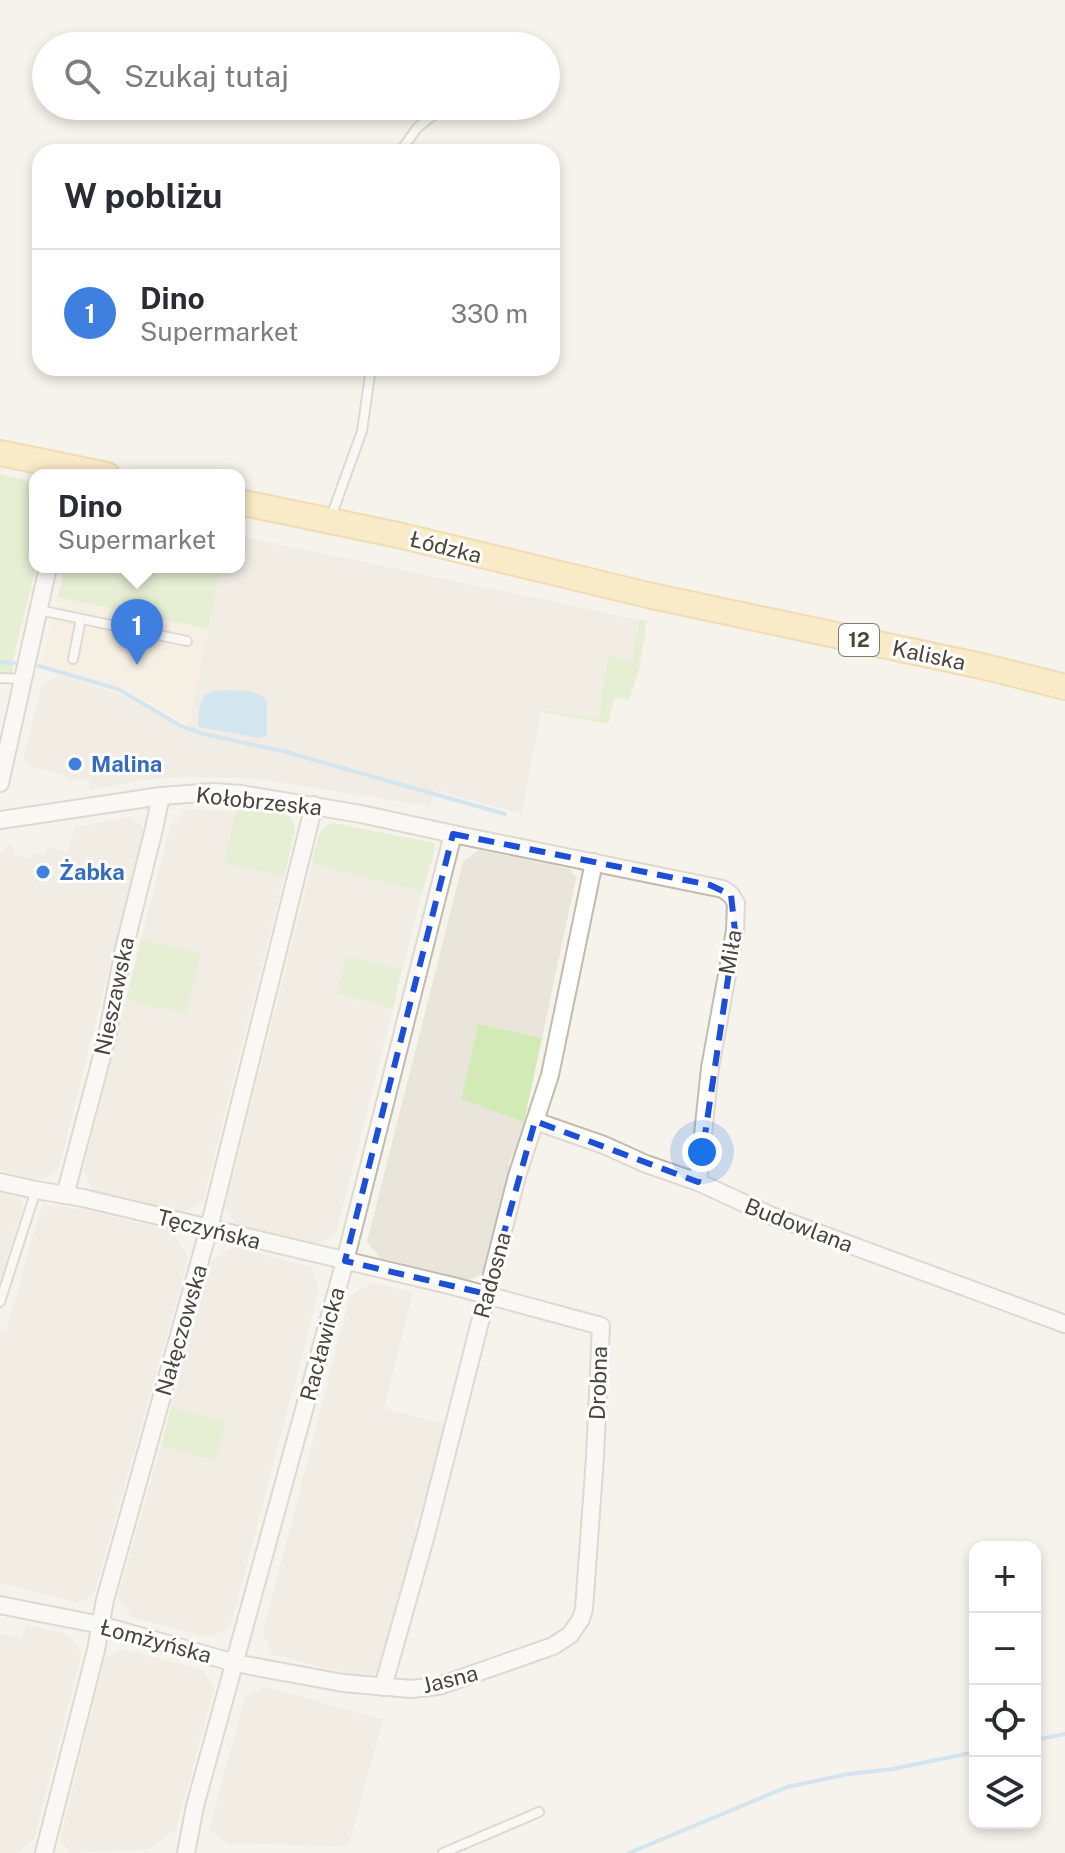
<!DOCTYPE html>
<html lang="pl">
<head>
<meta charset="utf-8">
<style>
  :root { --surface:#fff; --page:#f7f7f7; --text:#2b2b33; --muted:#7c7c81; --line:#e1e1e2; --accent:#0f766e }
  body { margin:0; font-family:"Public Sans",sans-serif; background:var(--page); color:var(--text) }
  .controls { position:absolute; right:24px; bottom:24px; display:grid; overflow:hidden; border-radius:16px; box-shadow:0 4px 12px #0003 }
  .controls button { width:72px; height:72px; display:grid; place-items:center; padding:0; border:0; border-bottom:2px solid var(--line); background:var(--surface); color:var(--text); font:40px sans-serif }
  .you { position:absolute; left:702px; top:1152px; width:28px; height:28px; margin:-20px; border:6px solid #fff; border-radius:50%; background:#1a73e8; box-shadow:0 0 0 12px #1a73e833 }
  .badge { display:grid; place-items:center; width:52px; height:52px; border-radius:50%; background:var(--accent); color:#fff; font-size:26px; font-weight:700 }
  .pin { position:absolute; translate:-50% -66px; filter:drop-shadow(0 2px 4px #0008) }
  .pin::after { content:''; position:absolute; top:42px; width:28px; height:24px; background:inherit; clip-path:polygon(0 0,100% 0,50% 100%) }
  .popup { position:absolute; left:29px; top:469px; width:216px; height:104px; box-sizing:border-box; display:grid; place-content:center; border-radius:16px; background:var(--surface); filter:drop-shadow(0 2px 6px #0005); font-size:26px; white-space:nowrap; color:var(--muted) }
  .popup b { font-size:30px; color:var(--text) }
  .popup::after { content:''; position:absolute; left:50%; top:100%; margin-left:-16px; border:16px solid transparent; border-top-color:var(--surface) }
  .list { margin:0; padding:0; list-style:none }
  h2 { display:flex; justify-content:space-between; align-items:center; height:104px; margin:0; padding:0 32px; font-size:34px }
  h2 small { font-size:26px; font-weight:400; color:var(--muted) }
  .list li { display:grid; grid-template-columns:52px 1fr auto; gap:24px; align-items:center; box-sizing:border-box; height:128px; padding:0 32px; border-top:2px solid var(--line) }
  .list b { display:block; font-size:30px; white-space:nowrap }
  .list p { margin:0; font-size:26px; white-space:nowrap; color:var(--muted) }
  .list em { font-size:26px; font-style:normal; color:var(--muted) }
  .icon { flex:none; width:44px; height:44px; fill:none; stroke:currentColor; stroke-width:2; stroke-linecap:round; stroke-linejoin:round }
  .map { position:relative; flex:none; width:1065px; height:1853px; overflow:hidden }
  .search { position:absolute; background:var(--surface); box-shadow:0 4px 12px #0003; left:32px; top:32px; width:528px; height:88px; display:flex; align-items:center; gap:20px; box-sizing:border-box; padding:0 28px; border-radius:44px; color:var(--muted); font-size:30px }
  .panel { position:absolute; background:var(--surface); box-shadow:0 4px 12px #0003; left:32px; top:144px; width:528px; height:232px; border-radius:24px }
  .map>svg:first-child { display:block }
  .residential { fill:#eae5da }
  .commercial { fill:#f7ead8 }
  .green { fill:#d2eab5 }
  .water { fill:#a9d4f2 }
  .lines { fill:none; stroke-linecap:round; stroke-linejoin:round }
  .stream { stroke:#a9d4f2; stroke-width:4 }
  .service-casing { stroke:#c2bbae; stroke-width:12 }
  .minor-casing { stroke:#c2bbae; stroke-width:20 }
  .primary-casing { stroke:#e6c16a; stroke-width:28 }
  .service { stroke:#fff; stroke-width:8 }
  .minor { stroke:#fff; stroke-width:16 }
  .primary { stroke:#ffe39c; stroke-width:24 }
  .marked { fill:none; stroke:#1d4ed8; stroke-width:6; stroke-dasharray:16 10; stroke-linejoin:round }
  .shop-dot { fill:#3f7fe0; stroke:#fff; stroke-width:3 }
  .labels { text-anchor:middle; stroke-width:6; stroke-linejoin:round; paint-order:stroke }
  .shield { fill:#fff; stroke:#817c74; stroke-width:2 }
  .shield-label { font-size:20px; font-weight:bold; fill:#4b4439 }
  .street-label { font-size:22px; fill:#4b4439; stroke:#fff }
  .shop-label { font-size:22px; font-weight:bold; fill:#366cbe; stroke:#fff; text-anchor:start }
</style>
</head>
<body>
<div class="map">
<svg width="1065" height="1853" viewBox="0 0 1065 1853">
  <rect width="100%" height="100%" fill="#f6f3ec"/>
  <!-- residential -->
  <g class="residential">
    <polygon points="239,536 640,620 632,662 609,657 602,690 599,719 541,710 522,814 435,790 430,806 253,778 178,777 143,780 89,790 90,781 80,778 76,781 67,779 64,775 29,766 23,761 43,682 62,676 122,695 187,731 221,567 239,567"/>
    <polygon points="186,809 236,812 224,863 284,877 203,1201 185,1212 93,1190 83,1171 126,1000 185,1014 201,953 141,939 170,827"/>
    <polygon points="130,817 144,829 59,1167 49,1176 40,1180 0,1170 0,854 10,844 15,855 32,859 34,853 45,855 47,847 68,852 74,827"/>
    <polygon points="479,850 570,869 576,878 542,1038 478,1024 461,1098 524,1122 516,1154 511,1157 509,1164 512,1169 484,1272 471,1280 380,1258 367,1242 463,862"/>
    <polygon points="312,864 422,892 402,969 347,956 337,995 393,1009 336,1232 318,1244 238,1225 225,1209"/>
    <polygon points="0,1193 19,1198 23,1206 0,1281"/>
    <polygon points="42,1204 87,1210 174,1232 188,1259 94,1594 77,1603 0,1582 0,1331 6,1332"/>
    <polygon points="235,1247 311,1267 319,1290 231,1625 211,1638 132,1617 118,1597 161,1446 215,1461 225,1422 171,1407 212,1260"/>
    <polygon points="373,1282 413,1292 384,1408 445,1424 422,1515 417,1517 414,1527 418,1531 402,1593 398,1596 396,1603 398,1607 381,1671 368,1679 272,1654 263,1633 350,1296"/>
    <polygon points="26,1624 69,1635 82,1652 34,1839 17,1853 0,1853 0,1634 22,1639"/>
    <polygon points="123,1649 203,1670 214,1689 176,1829 150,1849 69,1853 60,1839 105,1659"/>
    <polygon points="264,1687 383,1719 348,1847 265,1844 231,1845 227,1844 209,1829 245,1698"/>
  </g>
  <!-- commercial -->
  <polygon class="commercial" points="58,597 208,629 189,725 127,689 42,664"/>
  <!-- green -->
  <g class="green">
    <polygon points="0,474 29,481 35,485 36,567 14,655 12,674 0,673"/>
    <polygon points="65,567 221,567 208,629 58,597"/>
    <polygon points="640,620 647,621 639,670 629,700 614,698 608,724 541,712 541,710 599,719 602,690 609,656 632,661"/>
    <path d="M237 807 284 814C291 817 294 820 295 829L284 877 224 863Z"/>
    <path d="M333 823 434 843 435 850 422 892 312 864C316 848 316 828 333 823Z"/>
    <polygon points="141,939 201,953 186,1014 126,1000"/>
    <polygon points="347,956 402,969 393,1009 337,994"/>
    <polygon points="478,1024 542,1038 524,1122 461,1099"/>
    <polygon points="171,1407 226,1422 215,1461 161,1446"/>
  </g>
  <!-- water -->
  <path class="water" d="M212 691C229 691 256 687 267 701V736L258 738 200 727 198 725C199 711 198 698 212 691Z"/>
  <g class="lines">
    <!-- stream -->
    <g class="stream">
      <polyline points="0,662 14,663"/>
      <polyline points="39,666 118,689 181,726 204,734 286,752 505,814"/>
      <polyline points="1035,1740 1065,1734"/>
      <polyline points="629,1853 787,1787 848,1774 893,1769 975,1752"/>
    </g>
    <!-- service casing -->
    <g class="service-casing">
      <g id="service">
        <polyline points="400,152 417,128 445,106"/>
        <polyline points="331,517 362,431 371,368"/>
        <polyline points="39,610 187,641"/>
        <polyline points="73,659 81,619"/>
        <polyline points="0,678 23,679"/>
        <polyline points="0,1302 36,1190"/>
        <polyline points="443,1853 539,1812"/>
      </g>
    </g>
    <!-- minor casing -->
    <g class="minor-casing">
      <g id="minor">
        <polyline points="0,783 48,567"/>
        <polyline points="0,820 161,796 214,792 241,794 361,814 453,834 723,889 731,895 736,903 735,931 710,1068 698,1182"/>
        <polyline points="535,1121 604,1145 646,1164 698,1182 772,1216 1065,1324"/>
        <polyline points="0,1182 36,1190 83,1198 453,1286 601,1326 595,1457 584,1609 581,1619 570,1635 553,1646 439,1686 411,1689 343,1683 235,1663 101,1625 0,1605"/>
        <polyline points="65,1195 107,1037 124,949 153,833 161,796"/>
        <polyline points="383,1687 426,1535 517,1176 550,1075 594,862"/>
        <polyline points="44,1853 96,1650 105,1600 209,1228 314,805"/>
        <polyline points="186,1853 195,1806 345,1261 453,834"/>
      </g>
    </g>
    <!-- primary casing -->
    <g class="primary-casing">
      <g id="primary">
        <polyline points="0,453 107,475"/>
        <polyline points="239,502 398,535 652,596 986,667 1065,687"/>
      </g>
    </g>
    <!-- service -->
    <use href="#service" class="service"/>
    <!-- minor -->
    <use href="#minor" class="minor"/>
    <!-- primary -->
    <use href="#primary" class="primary"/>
  </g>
  <!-- marked area -->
  <path d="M0 0H1065V1853H0ZM453 834 710 885 731 895 735 931 698 1182 535 1121 487 1294 345 1261Z" fill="#f6f3ec" fill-opacity=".55" fill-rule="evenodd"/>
  <path class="marked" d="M453 834 710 885 731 895 735 931 698 1182 535 1121 487 1294 345 1261Z"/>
  <!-- markers -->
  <g class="shop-dot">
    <circle cx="75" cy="764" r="8"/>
    <circle cx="43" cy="872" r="8"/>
  </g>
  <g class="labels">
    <!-- shield labels -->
    <rect class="shield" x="839" y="624" width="40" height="32" rx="6"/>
    <g class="shield-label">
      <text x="859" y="647">12</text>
    </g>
    <!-- street labels -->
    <g class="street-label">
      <text transform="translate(446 547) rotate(14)" y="8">Łódzka</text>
      <text transform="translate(929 655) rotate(12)" y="8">Kaliska</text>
      <text transform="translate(259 801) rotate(6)" y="8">Kołobrzeska</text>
      <text transform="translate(730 952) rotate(-80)" y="8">Miła</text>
      <text transform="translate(114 996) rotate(-78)" y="8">Nieszawska</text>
      <text transform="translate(799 1225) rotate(21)" y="8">Budowlana</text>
      <text transform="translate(209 1229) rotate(14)" y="8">Tęczyńska</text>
      <text transform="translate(492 1275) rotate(-75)" y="8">Radosna</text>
      <text transform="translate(181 1330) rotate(-74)" y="8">Nałęczowska</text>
      <text transform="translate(322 1344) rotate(-75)" y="8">Racławicka</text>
      <text transform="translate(598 1383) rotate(-88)" y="8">Drobna</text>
      <text transform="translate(156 1641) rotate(15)" y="8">Łomżyńska</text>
      <text transform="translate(450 1679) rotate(-14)" y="8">Jasna</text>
    </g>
    <!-- shop labels -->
    <g class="shop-label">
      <text x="91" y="772">Malina</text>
      <text x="59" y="880">Żabka</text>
    </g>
  </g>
</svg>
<div class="controls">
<button>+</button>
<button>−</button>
<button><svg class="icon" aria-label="locate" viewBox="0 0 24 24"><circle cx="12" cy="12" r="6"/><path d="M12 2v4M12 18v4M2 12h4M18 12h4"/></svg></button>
<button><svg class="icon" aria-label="layers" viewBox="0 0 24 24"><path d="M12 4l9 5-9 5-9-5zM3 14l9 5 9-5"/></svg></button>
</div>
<div class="you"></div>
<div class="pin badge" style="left:137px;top:665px;background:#3f7fe0">1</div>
<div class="popup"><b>Dino</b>Supermarket</div>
<div class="search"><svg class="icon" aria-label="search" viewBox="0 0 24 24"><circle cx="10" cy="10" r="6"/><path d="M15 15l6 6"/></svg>Szukaj tutaj</div>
<section class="panel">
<h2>W pobliżu<small></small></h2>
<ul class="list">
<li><span class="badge" style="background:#3f7fe0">1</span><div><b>Dino</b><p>Supermarket</p></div><em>330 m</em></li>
</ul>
</section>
</div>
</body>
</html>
